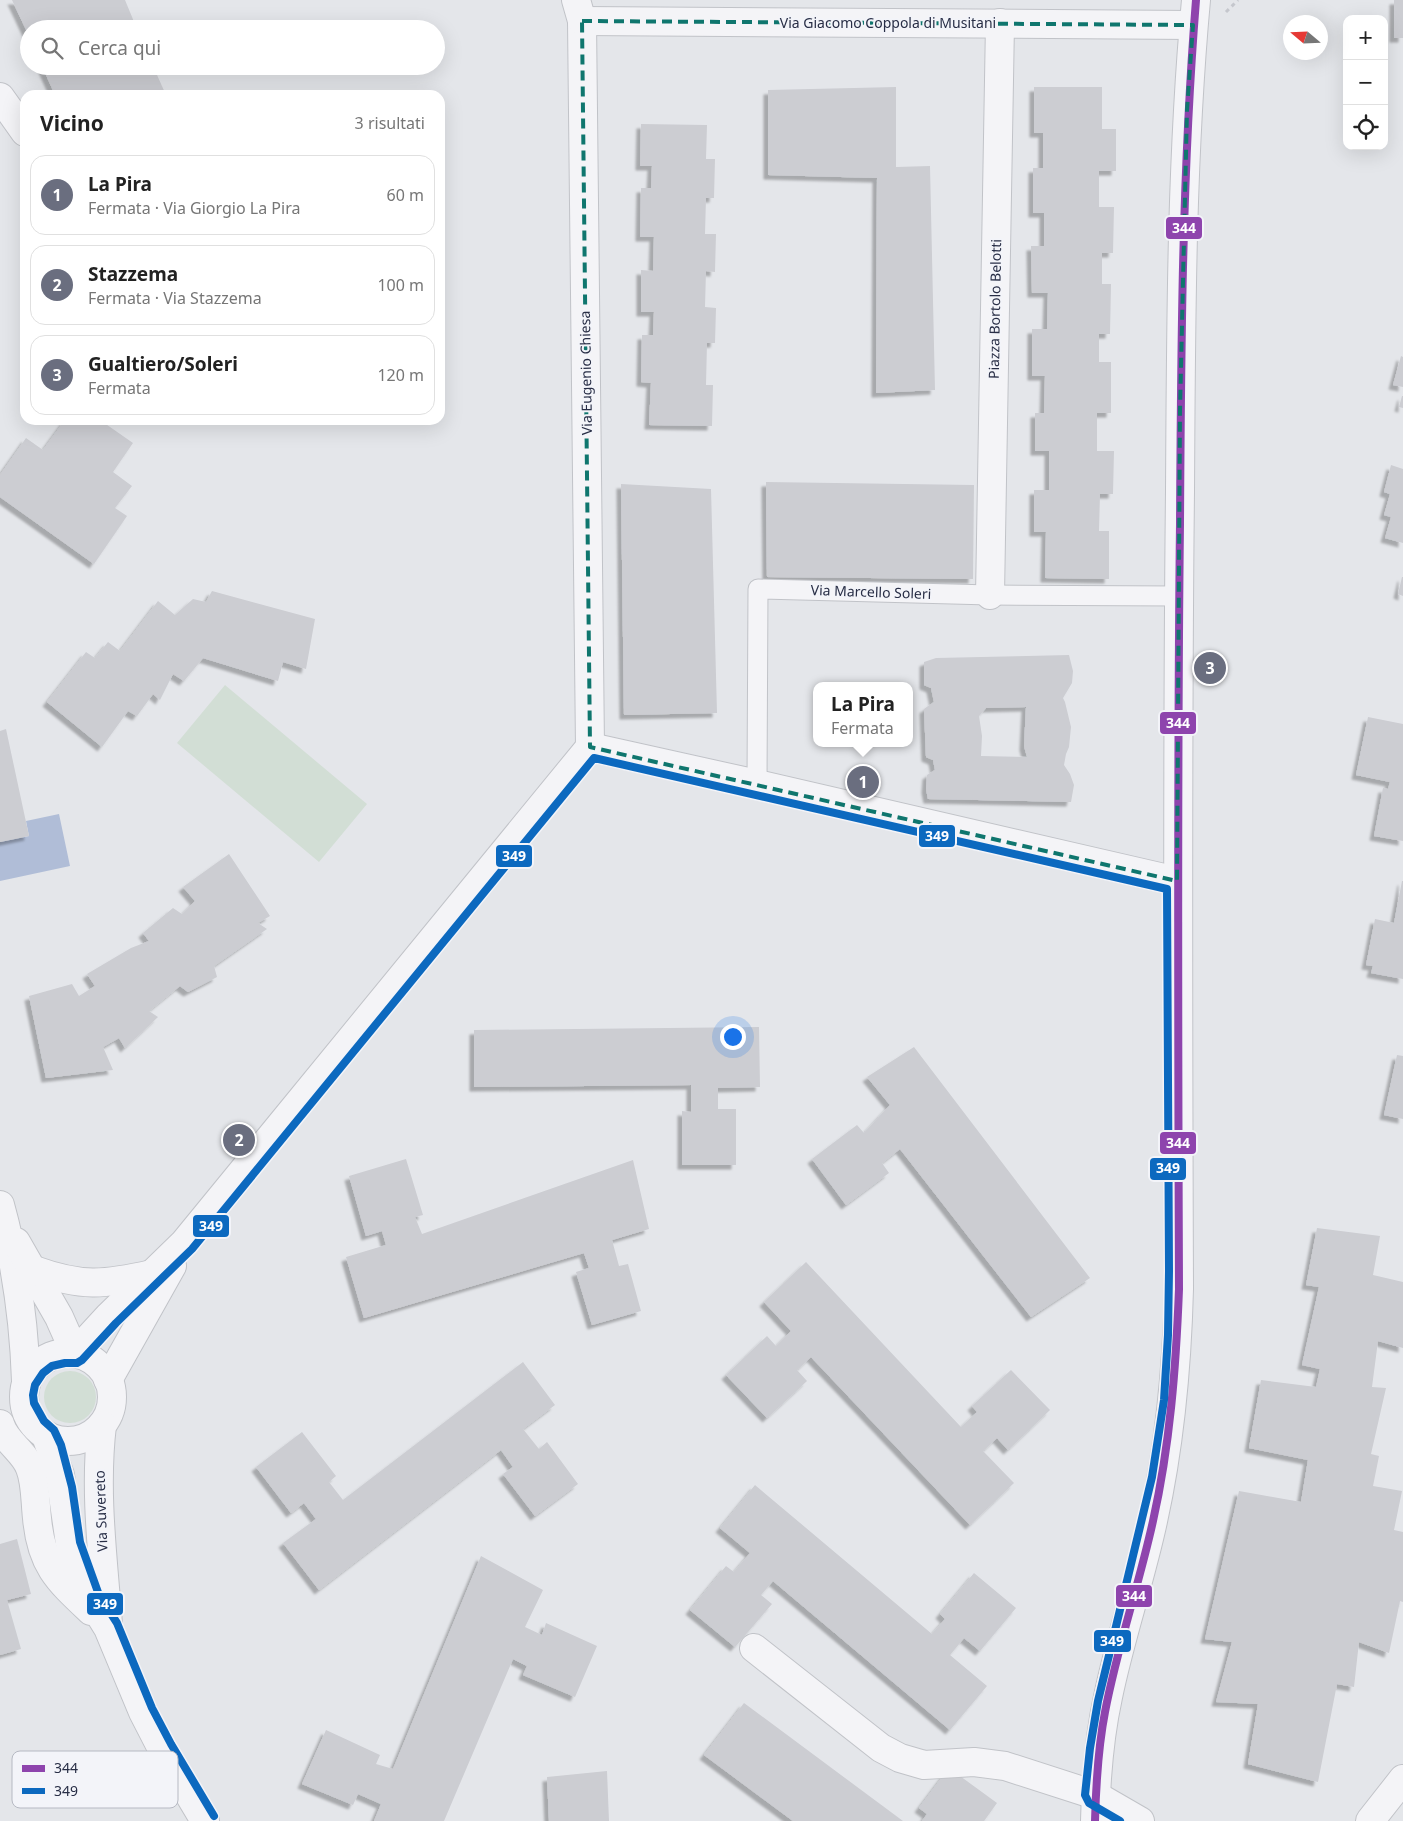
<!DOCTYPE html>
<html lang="it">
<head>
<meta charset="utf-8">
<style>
  :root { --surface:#fff; --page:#f6f6f6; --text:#222; --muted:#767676; --line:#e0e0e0; --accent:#6a6e7f }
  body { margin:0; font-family:"Noto Sans",sans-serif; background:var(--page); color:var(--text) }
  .controls { position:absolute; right:15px; top:15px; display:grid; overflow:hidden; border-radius:10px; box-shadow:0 5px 20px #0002 }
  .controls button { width:45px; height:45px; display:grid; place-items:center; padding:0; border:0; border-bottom:1px solid var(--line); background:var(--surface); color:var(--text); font:25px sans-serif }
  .compass { position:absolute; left:1283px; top:15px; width:45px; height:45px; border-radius:50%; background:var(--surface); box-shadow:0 5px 20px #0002; rotate:289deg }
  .you { position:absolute; left:732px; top:1036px; width:18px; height:18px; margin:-12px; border:4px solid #fff; border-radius:50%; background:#1a73e8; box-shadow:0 0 0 8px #1a73e833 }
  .badge { display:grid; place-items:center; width:32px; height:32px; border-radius:50%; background:var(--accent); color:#fff; font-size:16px; font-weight:700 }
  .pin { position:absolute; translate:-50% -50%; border:2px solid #fff; box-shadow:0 1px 5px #0006 }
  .popup { position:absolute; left:813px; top:682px; width:100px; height:65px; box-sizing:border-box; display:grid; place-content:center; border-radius:10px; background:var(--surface); filter:drop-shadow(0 1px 4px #0005); font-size:16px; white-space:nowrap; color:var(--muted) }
  .popup b { font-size:19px; color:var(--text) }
  .popup::after { content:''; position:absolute; left:50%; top:100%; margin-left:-10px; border:10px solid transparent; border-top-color:var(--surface) }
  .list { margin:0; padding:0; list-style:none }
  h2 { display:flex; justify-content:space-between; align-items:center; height:65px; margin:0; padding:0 20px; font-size:21px }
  h2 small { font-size:16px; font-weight:400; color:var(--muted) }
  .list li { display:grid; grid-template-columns:32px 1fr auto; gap:15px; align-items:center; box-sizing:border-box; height:80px; margin:0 10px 10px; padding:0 10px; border:1px solid var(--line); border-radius:15px }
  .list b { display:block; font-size:19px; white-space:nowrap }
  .list p { margin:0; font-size:16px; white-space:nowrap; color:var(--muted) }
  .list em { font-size:16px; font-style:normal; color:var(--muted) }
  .icon { flex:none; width:28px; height:28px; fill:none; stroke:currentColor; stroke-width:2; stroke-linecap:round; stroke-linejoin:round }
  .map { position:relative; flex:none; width:1403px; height:1821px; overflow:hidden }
  .search { position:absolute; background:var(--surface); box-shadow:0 5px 20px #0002; left:20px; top:20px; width:425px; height:55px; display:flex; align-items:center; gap:12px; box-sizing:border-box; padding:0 18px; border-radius:28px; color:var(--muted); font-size:19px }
  .panel { position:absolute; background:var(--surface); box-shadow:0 5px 20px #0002; left:20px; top:90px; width:425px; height:335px; border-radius:15px }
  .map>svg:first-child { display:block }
  .green { fill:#d2ded5 }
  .water { fill:#b0bdd7 }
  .building { fill:#cccdd2; fill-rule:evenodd; filter:url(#shadow) }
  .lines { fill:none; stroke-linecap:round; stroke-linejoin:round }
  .service-casing { stroke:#c1c3c8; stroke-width:21 }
  .pedestrian-casing { stroke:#c1c3c8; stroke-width:30 }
  .minor-casing { stroke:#c1c3c8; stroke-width:30 }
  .tertiary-casing { stroke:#c1c3c8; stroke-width:30 }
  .path { stroke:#c5c7cd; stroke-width:3; stroke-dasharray:4 4; stroke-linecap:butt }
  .service { stroke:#f4f4f7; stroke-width:19 }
  .pedestrian { stroke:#f4f4f7; stroke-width:28 }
  .minor { stroke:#f4f4f7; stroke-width:28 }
  .tertiary { stroke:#f4f4f7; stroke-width:28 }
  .bus-1-casing { stroke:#f3f4f9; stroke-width:11 }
  .bus-2-casing { stroke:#f3f4f9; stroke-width:11 }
  .bus-1 { stroke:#8e44ad; stroke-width:8 }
  .bus-2 { stroke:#0c69bf; stroke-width:8 }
  .marked { fill:none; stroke:#0f766e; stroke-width:4; stroke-dasharray:10 6; stroke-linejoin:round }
  .labels { text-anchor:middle; stroke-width:4; stroke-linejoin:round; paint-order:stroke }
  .street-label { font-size:14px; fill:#282e46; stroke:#f3f4f9 }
  .key { fill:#f3f4f9; stroke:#b6b9c3; stroke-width:1 }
  .key-label { font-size:14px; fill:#282e46 }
  .line-badge { stroke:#f3f4f9; stroke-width:2 }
  .badge-label { font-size:14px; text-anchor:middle; font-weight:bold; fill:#fff }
</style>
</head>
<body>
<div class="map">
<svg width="1403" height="1821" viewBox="0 0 1403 1821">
  <defs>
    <filter id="shadow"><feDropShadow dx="-4.5" dy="4.5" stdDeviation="1" flood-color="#0004"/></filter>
  </defs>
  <rect width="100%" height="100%" fill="#e4e6ea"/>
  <!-- green -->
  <g class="green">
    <polygon points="225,685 367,804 319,862 177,743"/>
    <circle cx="70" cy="1397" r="26"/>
  </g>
  <!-- water -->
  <polygon class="water" points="59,814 70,866 0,881 0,842 29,836 26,821"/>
  <!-- building -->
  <g class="building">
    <polygon points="12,0 125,0 137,29 29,29 29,36"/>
    <rect x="1394" y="0" width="9" height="38"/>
    <polygon points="42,66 153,66 166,95 55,95"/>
    <polygon points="896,87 896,167 930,166 935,390 876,393 877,178 768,175 768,90"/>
    <polygon points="1034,87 1102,87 1102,129 1116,129 1116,171 1099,171 1099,207 1114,207 1113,253 1102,253 1102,284 1111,284 1110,334 1099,334 1099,362 1111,362 1111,413 1097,413 1097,451 1114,451 1113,494 1100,494 1099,531 1109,531 1109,579 1045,578 1046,532 1034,532 1034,490 1049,490 1049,451 1035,451 1035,413 1044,413 1045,376 1032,376 1032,329 1047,329 1048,293 1032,293 1031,246 1044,246 1044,213 1033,213 1033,168 1043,168 1043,133 1034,133"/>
    <polygon points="641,124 707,125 706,159 715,159 714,198 706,198 705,234 716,234 715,272 706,271 705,307 716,308 715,343 707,343 706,385 713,385 712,426 649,425 651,383 641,382 642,335 653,335 654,312 641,312 641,270 653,271 654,237 640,237 641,188 651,188 652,166 640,166"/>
    <polygon points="1401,356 1403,357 1403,387 1393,385"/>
    <polygon points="1402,396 1403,396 1403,408 1399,407"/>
    <polygon points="65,420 100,420 133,443 113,472 132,486 115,508 127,516 94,564 0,497 0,475 26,438 43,450"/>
    <polygon points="1391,465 1403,469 1403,543 1385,538 1391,517 1384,515 1390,494 1384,492"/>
    <polygon points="766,482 974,485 973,579 767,577"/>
    <polygon points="621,484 711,489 717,713 624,715"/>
    <polygon points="1402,577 1403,577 1403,596 1398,594"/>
    <polygon points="212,591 315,619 306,669 283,662 278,681 203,658 184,681 173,674 160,700 153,694 137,716 128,711 102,747 47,702 86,652 95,658 108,642 120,651 158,601 175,615 193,599 206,602"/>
    <path d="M1069 655 1073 671 1072 683 1063 698 1065 702 1071 727 1069 747 1066 754 1064 765 1070 774 1074 785 1071 802 928 799 926 789 927 775 935 770 933 760 926 757 924 709 934 702 931 688 924 685V662L936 658ZM1026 707 1024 746 1027 757 981 756 982 736 979 716 986 708Z"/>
    <polygon points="1368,717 1403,724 1403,841 1374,836 1383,788 1388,789 1390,782 1356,775"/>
    <polygon points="6,729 29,836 0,842 0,731"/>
    <polygon points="229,854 270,916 258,923 267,929 214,966 217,977 188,992 180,986 149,1011 158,1017 125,1048 119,1038 103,1047 113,1070 46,1078 29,996 72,984 79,996 95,986 87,974 131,948 149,941 143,933 173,908 182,914 195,901 183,887"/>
    <polygon points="1402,881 1403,881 1403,979 1371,973 1373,966 1366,965 1375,919 1394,923"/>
    <polygon points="759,1027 760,1087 718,1088 718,1109 736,1109 736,1165 682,1165 682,1111 691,1112 691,1085 474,1087 474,1030"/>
    <polygon points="914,1047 1090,1278 1031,1317 900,1149 882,1163 889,1173 846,1205 812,1159 857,1125 864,1133 890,1105 867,1077"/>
    <polygon points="1397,1055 1403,1056 1403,1119 1384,1115"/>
    <polygon points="406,1159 423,1215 415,1217 422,1234 633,1160 649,1229 612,1240 619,1266 628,1264 641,1311 592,1325 576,1272 589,1268 584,1253 364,1318 346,1257 386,1245 382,1231 366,1236 349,1176"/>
    <polygon points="1317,1228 1380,1236 1373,1275 1403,1282 1403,1348 1378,1341 1372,1387 1386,1388 1371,1454 1379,1456 1373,1486 1402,1491 1394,1530 1403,1532 1403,1602 1400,1601 1389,1653 1359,1642 1354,1687 1337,1684 1318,1782 1248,1764 1258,1704 1216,1702 1232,1642 1205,1639 1239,1491 1301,1502 1308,1460 1249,1448 1261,1380 1316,1387 1320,1369 1302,1365 1319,1287 1306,1285"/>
    <polygon points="806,1262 961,1427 977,1412 972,1406 1011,1370 1050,1410 1008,1450 997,1438 983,1451 1014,1483 970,1525 811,1357 797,1370 807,1381 767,1418 726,1375 767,1336 776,1346 791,1331 764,1302"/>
    <polygon points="523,1362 555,1405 523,1429 539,1449 547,1442 578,1484 535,1516 503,1474 513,1467 501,1450 319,1590 283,1543 316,1519 304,1503 291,1513 256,1467 302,1432 336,1476 329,1482 343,1500"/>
    <polygon points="755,1485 932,1634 945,1619 940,1614 974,1573 1016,1608 980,1651 964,1638 950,1655 987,1686 950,1730 773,1581 761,1595 772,1604 735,1647 690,1610 726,1566 734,1572 750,1553 720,1528"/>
    <polygon points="17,1539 31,1594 7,1600 21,1649 0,1655 0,1544"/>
    <polygon points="481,1556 543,1590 525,1627 542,1635 546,1623 597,1646 575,1697 523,1675 527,1666 513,1659 444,1821 374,1821 381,1804 358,1794 353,1805 302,1784 326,1730 380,1755 376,1764 393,1769"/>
    <polygon points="744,1703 903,1821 793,1821 704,1755"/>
    <polygon points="949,1768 997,1803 984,1821 922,1821 927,1814 919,1808"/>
    <polygon points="607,1771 609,1821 549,1821 547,1777"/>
  </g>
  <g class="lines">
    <!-- service casing -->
    <g class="service-casing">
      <polyline id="service" points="757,784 758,589 990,595 1178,596"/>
    </g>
    <!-- pedestrian casing -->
    <g class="pedestrian-casing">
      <polyline id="pedestrian" points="990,595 1000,23"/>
    </g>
    <!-- minor casing -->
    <g class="minor-casing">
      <g id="minor">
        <polyline points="576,0 582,21 590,747"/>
        <polyline points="582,21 1193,25"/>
        <polyline points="0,97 25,132"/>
        <polyline points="590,747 757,784 1177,881"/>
        <path d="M0 1205C16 1263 24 1321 26 1381"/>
        <polyline points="16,1242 59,1317 75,1353"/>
        <path d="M34 1270C81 1287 104 1285 152 1274"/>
        <polyline points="75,1353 109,1316 184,1243 590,747"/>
        <circle cx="68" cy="1397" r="44"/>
        <polyline points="108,1380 172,1266"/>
        <path d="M0 1424C5 1442 24 1451 30 1468 36 1483 35 1501 37 1518 41 1565 58 1580 91 1611"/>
        <path d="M102 1425C94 1491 103 1558 108 1624"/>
        <polyline points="46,1436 60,1475 70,1544 90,1599 108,1628 143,1712 162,1749 205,1821"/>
        <polyline points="754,1648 881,1748 900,1758 924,1765 974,1762 1005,1766 1095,1795 1140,1821"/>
        <polyline points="1370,1821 1403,1779"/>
      </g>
    </g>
    <!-- tertiary casing -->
    <g class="tertiary-casing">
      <path id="tertiary" d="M1095 1821C1096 1779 1099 1738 1108 1697 1120 1638 1140 1581 1153 1521 1170 1444 1177 1368 1179 1289 1178 1023 1177 758 1180 492 1181 328 1181 163 1196 0"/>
    </g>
    <!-- path -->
    <polyline class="path" points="1226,12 1238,0"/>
    <!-- service -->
    <use href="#service" class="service"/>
    <!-- pedestrian -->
    <use href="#pedestrian" class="pedestrian"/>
    <!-- minor -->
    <use href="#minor" class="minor"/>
    <!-- tertiary -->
    <use href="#tertiary" class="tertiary"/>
    <!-- bus-1 casing -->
    <g class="bus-1-casing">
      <path id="bus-1" d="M1095 1821C1096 1784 1098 1748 1105 1712 1117 1648 1139 1585 1153 1521 1170 1445 1176 1367 1179 1289 1178 1034 1177 779 1180 524 1181 349 1182 175 1196 0"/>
    </g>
    <!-- bus-2 casing -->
    <g class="bus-2-casing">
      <polyline id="bus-2" points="214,1816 171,1744 152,1708 117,1623 99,1595 80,1542 72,1487 61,1445 54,1430 44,1421 34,1403 33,1395 35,1385 43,1373 52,1366 65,1363 77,1363 82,1360 116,1323 192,1249 594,758 1167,889 1169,1271 1168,1335 1164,1400 1152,1477 1098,1701 1090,1748 1085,1795 1089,1803 1120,1821"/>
    </g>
    <!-- bus-1 -->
    <use href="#bus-1" class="bus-1"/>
    <!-- bus-2 -->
    <use href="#bus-2" class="bus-2"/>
  </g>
  <!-- marked area -->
  <path class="marked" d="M582 21 1193 25 1187 110 1180 410 1177 881 590 747Z"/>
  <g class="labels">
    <!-- street labels -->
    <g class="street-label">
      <text x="888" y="28">Via Giacomo Coppola di Musitani</text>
      <text transform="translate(995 309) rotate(-89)" y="5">Piazza Bortolo Belotti</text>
      <text transform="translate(586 373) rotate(-91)" y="5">Via Eugenio Chiesa</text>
      <text transform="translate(871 592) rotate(2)" y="5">Via Marcello Soleri</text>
      <text transform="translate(101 1511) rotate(-92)" y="5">Via Suvereto</text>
    </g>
  </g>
  <!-- legend -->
  <rect x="12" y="1751" width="166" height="57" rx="8" class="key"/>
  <rect x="22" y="1765" width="23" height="7" fill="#8e44ad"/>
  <rect x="22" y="1788" width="23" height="6" fill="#0c69bf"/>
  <g class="key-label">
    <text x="54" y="1773">344</text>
    <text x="54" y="1796">349</text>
  </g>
  <g class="line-badge">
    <rect x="1165" y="216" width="38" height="24" rx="5" fill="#8e44ad"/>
    <rect x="1159" y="711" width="38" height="24" rx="5" fill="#8e44ad"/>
    <rect x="918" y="824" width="38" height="24" rx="5" fill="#0c69bf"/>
    <rect x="495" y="844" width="38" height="24" rx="5" fill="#0c69bf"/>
    <rect x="1159" y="1131" width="38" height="24" rx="5" fill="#8e44ad"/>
    <rect x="1149" y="1157" width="38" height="24" rx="5" fill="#0c69bf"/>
    <rect x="192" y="1214" width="38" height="24" rx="5" fill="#0c69bf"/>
    <rect x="1115" y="1584" width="38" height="24" rx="5" fill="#8e44ad"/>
    <rect x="86" y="1592" width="38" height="24" rx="5" fill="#0c69bf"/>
    <rect x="1093" y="1629" width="39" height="24" rx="5" fill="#0c69bf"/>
  </g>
  <g class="badge-label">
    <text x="1184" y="233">344</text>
    <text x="1178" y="728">344</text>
    <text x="937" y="841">349</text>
    <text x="514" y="861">349</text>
    <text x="1178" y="1148">344</text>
    <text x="1168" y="1173">349</text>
    <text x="211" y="1231">349</text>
    <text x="1134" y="1601">344</text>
    <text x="105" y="1609">349</text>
    <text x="1112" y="1646">349</text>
  </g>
</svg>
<div class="controls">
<button>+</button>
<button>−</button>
<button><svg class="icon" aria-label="locate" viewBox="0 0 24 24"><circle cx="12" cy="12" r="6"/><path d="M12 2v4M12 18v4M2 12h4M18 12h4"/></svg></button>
</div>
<svg class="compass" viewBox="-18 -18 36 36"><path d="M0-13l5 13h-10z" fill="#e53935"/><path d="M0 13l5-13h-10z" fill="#767676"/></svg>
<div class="you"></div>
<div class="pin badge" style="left:863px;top:782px">1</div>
<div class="popup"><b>La Pira</b>Fermata</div>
<div class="pin badge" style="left:239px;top:1140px">2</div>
<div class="pin badge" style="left:1210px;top:668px">3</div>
<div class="search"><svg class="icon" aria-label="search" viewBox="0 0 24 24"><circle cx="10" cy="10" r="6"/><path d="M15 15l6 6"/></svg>Cerca qui</div>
<section class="panel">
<h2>Vicino<small>3 risultati</small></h2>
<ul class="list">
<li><span class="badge">1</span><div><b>La Pira</b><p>Fermata · Via Giorgio La Pira</p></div><em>60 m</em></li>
<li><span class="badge">2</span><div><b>Stazzema</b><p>Fermata · Via Stazzema</p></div><em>100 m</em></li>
<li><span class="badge">3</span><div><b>Gualtiero/Soleri</b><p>Fermata</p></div><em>120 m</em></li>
</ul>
</section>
</div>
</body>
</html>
